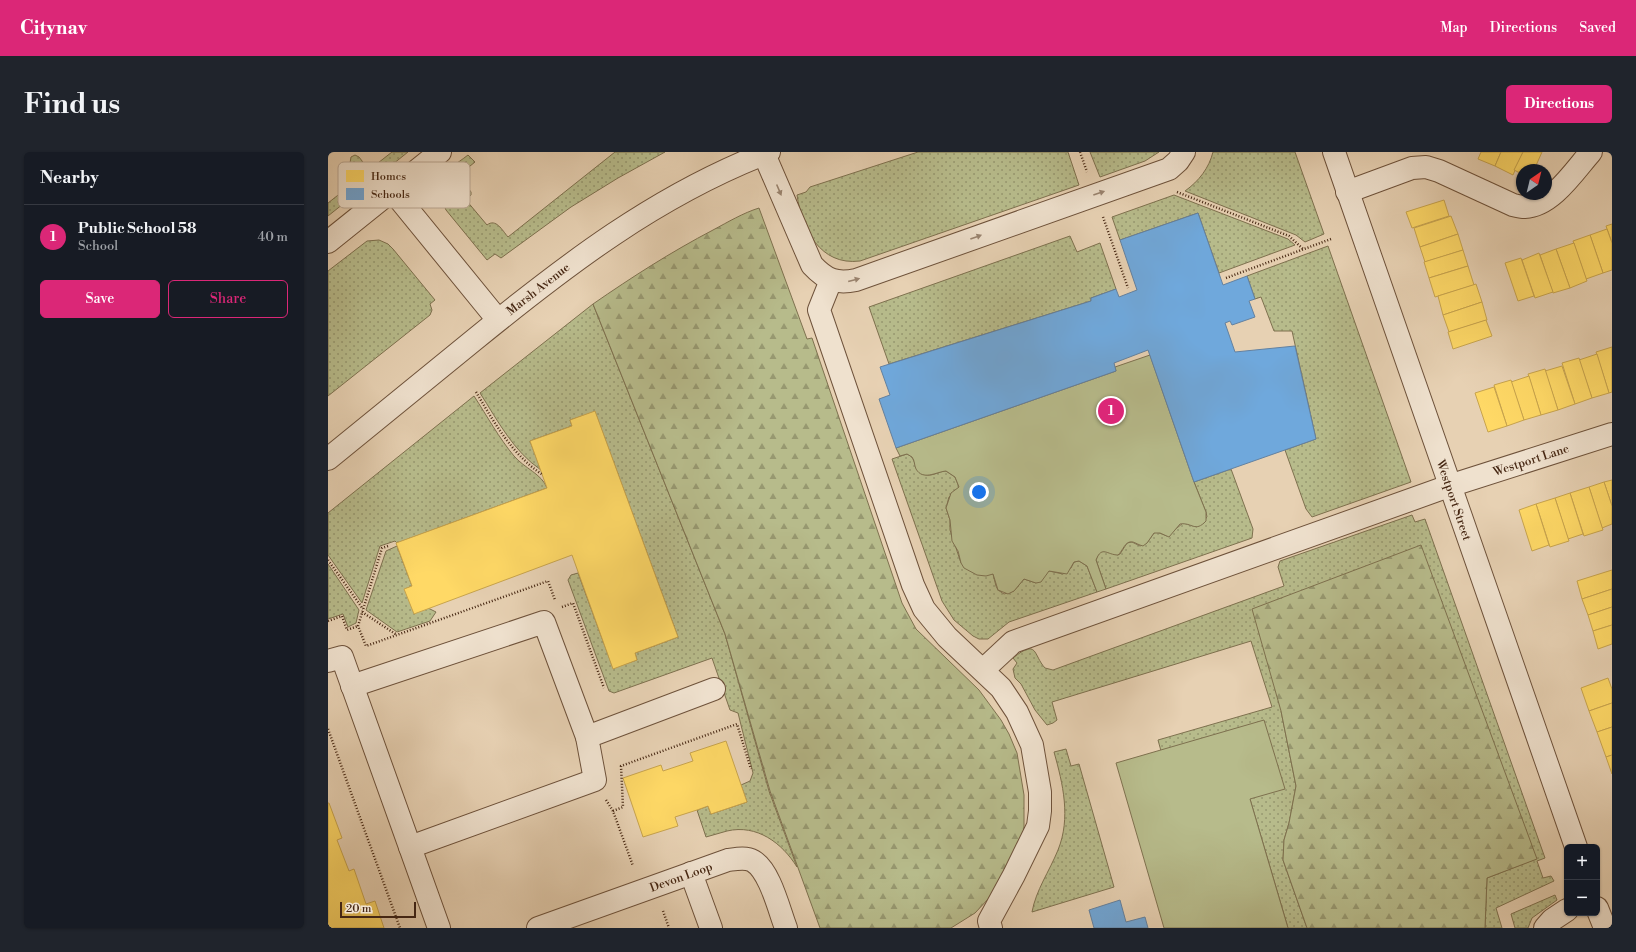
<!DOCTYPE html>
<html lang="en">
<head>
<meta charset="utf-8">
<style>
  :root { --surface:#171b24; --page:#20242c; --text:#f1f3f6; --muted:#9ea1a6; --line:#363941; --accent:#db2777 }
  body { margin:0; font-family:"Libre Bodoni",serif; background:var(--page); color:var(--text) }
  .controls { position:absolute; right:12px; bottom:12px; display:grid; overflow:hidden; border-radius:6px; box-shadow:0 1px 3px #0004 }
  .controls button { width:36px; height:36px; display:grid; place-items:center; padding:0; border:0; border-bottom:1px solid var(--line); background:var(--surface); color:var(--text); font:20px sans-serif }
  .compass { position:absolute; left:1188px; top:12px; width:36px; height:36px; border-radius:50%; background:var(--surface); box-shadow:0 1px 3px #0004; rotate:35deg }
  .scale { position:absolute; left:12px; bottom:10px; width:76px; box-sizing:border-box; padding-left:4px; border:2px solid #462713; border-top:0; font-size:11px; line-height:14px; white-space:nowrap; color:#462713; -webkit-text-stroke:3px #efe1ce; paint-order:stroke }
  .you { position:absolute; left:651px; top:340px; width:14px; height:14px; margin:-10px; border:3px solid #fff; border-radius:50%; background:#1a73e8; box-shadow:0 0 0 6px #1a73e833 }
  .badge { display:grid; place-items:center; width:26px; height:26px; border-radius:50%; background:var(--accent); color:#fff; font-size:13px; font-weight:700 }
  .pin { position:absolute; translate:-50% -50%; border:2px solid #fff; box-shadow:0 1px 4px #0006 }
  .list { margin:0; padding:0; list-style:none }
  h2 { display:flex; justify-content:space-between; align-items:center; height:52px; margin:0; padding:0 16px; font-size:17px }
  h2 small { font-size:13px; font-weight:400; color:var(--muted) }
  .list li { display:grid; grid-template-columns:26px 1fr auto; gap:12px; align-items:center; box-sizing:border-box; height:64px; padding:0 16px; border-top:1px solid var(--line) }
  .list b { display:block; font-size:15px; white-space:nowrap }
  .list p { margin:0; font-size:13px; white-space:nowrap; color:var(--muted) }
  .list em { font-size:13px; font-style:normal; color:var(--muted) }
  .actions { display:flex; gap:8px; padding:12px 16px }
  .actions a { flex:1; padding:9px 0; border:1px solid var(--accent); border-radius:6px; text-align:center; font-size:14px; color:var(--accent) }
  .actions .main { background:var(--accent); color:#fff }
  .map { position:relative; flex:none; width:1284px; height:776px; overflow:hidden; border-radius:6px }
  header { display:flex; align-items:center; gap:24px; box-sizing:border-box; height:56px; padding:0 20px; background:var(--accent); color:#fff }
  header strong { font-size:19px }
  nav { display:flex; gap:22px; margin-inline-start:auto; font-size:14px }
  .intro { display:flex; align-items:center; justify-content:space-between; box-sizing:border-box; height:96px; padding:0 24px }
  h1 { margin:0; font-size:28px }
  .button { padding:10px 18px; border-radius:6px; background:var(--accent); color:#fff; font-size:14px; font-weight:700 }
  main { display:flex; gap:24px; padding:0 24px }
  aside { flex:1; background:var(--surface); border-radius:6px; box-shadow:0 1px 3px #0004 }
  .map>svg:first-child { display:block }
  .grass { fill:url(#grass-dots); stroke:#7e714f }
  .forest { fill:url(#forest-firs); stroke:#7e714f }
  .park { fill:#b7bb8b; stroke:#7e714f }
  .homes { fill:#ffd966; stroke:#c8a44d }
  .schools { fill:#6fa8dc; stroke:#6381a0 }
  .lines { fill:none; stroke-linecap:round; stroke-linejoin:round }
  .minor-casing { stroke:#6e523b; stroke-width:24 }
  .path { stroke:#462713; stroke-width:2.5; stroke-dasharray:1 2; stroke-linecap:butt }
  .minor { stroke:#efe1ce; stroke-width:22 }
  .oneway { fill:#9a8470 }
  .labels { text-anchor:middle; stroke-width:4; stroke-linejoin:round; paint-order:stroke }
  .street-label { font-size:12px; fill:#462713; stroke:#efe1ce }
  .key { fill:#efe1ce; stroke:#bca996; stroke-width:1 }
  .key-label { font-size:11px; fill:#462713 }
</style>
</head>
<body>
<header>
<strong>Citynav</strong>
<nav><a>Map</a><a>Directions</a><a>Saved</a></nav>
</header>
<div class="intro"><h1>Find us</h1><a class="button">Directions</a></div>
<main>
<aside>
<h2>Nearby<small></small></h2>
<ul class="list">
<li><span class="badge">1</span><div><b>Public School 58</b><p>School</p></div><em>40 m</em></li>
</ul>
<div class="actions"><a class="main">Save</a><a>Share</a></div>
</aside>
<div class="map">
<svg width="1284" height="776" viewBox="0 0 1284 776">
  <defs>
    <pattern id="grass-dots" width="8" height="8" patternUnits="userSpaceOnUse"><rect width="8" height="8" fill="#b7bb8b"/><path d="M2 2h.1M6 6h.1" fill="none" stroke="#979870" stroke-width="1.8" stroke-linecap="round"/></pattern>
    <pattern id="forest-firs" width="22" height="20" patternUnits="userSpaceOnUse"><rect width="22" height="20" fill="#b7bb8b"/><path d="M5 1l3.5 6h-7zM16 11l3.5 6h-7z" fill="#979870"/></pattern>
  </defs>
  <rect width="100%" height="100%" fill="#e7d1b3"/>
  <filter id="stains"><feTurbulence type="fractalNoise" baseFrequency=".005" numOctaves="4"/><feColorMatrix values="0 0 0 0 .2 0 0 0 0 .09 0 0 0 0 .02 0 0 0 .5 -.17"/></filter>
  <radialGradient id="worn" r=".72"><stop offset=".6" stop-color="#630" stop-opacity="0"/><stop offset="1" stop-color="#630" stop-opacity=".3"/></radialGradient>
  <!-- grass -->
  <g class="grass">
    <polygon points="64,0 80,0 0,64 0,51 33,25 22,11 23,5 27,3 31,5 41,18"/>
    <path d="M287 0H337L290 26 243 55 173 106 167 102 159 108 118 58C112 47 113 29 121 19 126 12 134 8 140 3L147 10 131 23 143 40V43L138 48 159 73C168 66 174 78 180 85Z"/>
    <path d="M590 0H740L751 33 532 109C492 114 474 77 469 43L478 40 482 35Z"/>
    <polygon points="762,0 831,0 817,9 772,25"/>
    <path d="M885 0H967L996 82 977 90 968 83 857 39C871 29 881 16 885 0Z"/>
    <polygon points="846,43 960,87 967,93 891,121 870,61 792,88 784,65"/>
    <polygon points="742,84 749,100 772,91 788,137 763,146 763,149 561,212 541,155"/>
    <polygon points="51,88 60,92 65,97 107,148 102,152 104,158 102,163 0,244 0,119 39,89"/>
    <polygon points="1000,94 1083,330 984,365 978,357 957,298 988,287 964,179 946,179 933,145 927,147 919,124"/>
    <path d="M265 152 397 482 441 639 469 715C454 691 429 672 399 679 392 681 385 683 378 685L369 658 380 654 383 662 419 650 413 633 422 629 425 621 410 561 402 558 384 506 286 541 281 539 240 428 243 423 250 421 285 516 309 508 307 501 350 485 267 260 242 268 244 274 202 289 213 318C185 299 170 269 152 241Z"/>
    <path d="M146 244C159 264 171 286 186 304 196 316 214 322 219 336L69 391 67 389 52 394 34 451 0 403V361Z"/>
    <path d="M579 302C590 305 585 323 599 323 605 324 612 319 618 319L627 325 631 335 621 345 618 356 622 368V378L633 411 665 422 668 434 670 438 676 442 686 439 696 427 708 431 721 419 735 422 743 416 746 410 751 409 759 414 769 440 681 470 660 487H651L645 484 626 468 614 449 564 307Z"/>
    <polygon points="903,317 925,377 924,386 778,437 768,408 771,401 776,399 790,403 792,402 799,391 804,390 812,394 819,391 826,381 829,380 839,384 855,371 869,375 879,365 878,360 866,330"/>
    <path d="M1084 363 1087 370 1097 367 1217 706 1209 709 1215 726 1223 724 1226 729 1168 756 1174 776H1157L1159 726 1208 707 953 559 968 634 961 671 956 688 955 708 979 776H960L922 647 936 569 833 599 830 588 944 555 923 489 724 550 729 568 725 571 719 573 707 558 693 532 687 526 685 517 689 511 685 506C710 486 705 503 717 516L725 518 956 434 950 415 952 409Z"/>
    <polygon points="69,394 84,434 77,437 86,461 100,456 108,460 102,469 69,480 38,458 58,399"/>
    <polygon points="0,412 31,458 28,471 20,475 15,462 0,467"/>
    <path d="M738 597 743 614 751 612 786 735 704 760C708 738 721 720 730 698 743 666 735 632 726 600Z"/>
    <polygon points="1227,743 1229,748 1204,766 1200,776 1187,776 1183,762"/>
  </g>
  <!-- forest -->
  <g class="forest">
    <path d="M431 56 479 187 484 186 574 451 588 477 651 538 673 568 681 582 689 601 696 643V679L693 687 662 745 647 761 623 776H492L442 639 397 482 265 152C304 125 343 100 385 78 400 70 415 61 431 56Z"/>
    <polygon points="1093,393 1209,707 1159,726 1157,776 979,776 955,708 956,688 961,671 968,634 953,559 924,457"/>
  </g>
  <!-- park -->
  <g class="park">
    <path d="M822 203 866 330 878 360V369C867 381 864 370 852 372L841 385 832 381H826L819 391 815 394C811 393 808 391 805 390 797 388 795 399 790 403 779 403 774 393 768 408L778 437 769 440 759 414 751 409 746 410 739 422 721 419 713 430 708 431 696 427 686 439 680 442 670 438 665 422 658 424 649 423 636 416 633 411 630 399 624 389 622 368 618 356 623 341 631 335 627 325 618 319C608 320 595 329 588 317 586 313 587 309 584 305L579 302 572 304 568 296 788 219 787 215Z"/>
    <polygon points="936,568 957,637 922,647 960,776 836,776 788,611"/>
  </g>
  <!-- homes -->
  <g class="homes">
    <polygon points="1153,0 1173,0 1167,14 1150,7"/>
    <polygon points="1173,0 1195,0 1185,23 1167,14"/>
    <polygon points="1195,0 1214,0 1206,18 1194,18 1194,22 1186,18"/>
    <polygon points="1116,48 1121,64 1084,76 1078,60"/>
    <polygon points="1123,64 1130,82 1092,95 1086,76"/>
    <polygon points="1284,72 1284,91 1278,74"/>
    <polygon points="1279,77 1284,91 1284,118 1275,121 1262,83"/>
    <polygon points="1130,82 1135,98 1097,110 1092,95"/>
    <polygon points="1262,83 1275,121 1258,127 1245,89"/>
    <polygon points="1246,91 1259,129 1242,136 1228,97"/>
    <polygon points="1228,97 1242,136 1225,141 1212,103"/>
    <polygon points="1135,98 1140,114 1101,126 1096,110"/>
    <polygon points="1211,101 1225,140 1207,146 1194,108"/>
    <polygon points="1193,106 1206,144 1190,149 1177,111"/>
    <polygon points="1140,114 1146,133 1107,145 1101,126"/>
    <polygon points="1148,132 1154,150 1115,163 1110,144"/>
    <polygon points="1154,150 1159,168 1121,180 1115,163"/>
    <polygon points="1158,168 1164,184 1125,197 1120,180"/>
    <polygon points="1284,195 1284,240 1281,241 1268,200"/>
    <polygon points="1269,202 1281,241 1264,246 1251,208"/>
    <polygon points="1251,206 1264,246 1247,252 1234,211"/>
    <polygon points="1234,214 1247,252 1230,258 1217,219"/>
    <polygon points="1217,217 1230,258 1213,263 1200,222"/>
    <polygon points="1201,224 1213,263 1196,268 1183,230"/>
    <polygon points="1183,228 1196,268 1179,274 1166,233"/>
    <polygon points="1166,235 1179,274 1160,280 1147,241"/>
    <polygon points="267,259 350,485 307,501 309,508 285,517 244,403 86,462 76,437 84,434 68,391 219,336 202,289 244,274 242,268"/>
    <polygon points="1284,328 1284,354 1276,330"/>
    <polygon points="1276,330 1284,354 1284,372 1274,376 1261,335"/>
    <polygon points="1261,335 1275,378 1256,384 1242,341"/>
    <polygon points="1242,341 1255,382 1240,387 1227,346"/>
    <polygon points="1227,346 1241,389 1222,395 1208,352"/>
    <polygon points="1208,352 1221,393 1204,399 1191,358"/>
    <polygon points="1284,418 1284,437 1254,447 1249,429"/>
    <polygon points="1284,437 1284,455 1260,463 1254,447"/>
    <polygon points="1284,455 1284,473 1265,479 1260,463"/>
    <polygon points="1284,473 1284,492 1270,497 1265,479"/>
    <polygon points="1280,526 1284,537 1284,551 1261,559 1253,536"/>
    <polygon points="1284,551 1284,575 1269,580 1261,559"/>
    <polygon points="1284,575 1284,603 1278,605 1269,580"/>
    <polygon points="398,589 419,650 383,662 380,654 369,658 347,665 350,674 315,685 295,626 333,613 335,619 365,609 362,601"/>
    <polygon points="1284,603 1284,622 1278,605"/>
    <polygon points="0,651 1,651 14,686 9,688 21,719 26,717 38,752 47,749 56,776 0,776"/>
  </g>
  <!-- schools -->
  <g class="schools">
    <polygon points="870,61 895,133 919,124 927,147 921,149 927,165 904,173 902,169 897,171 907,200 967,194 988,287 866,330 820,198 786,211 788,219 568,296 551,247 562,243 552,215 763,149 763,146 788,137 791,145 809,138 792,88"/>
    <polygon points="792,748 798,770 817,765 820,776 766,776 761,758"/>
  </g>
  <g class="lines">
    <!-- minor casing -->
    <g class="minor-casing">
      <g id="minor">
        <polyline points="1006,0 1248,695"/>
        <path d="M436 2 484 113C498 128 508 132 528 128L841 17 850 9 856 0"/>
        <polyline points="64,38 170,168"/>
        <path d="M1019 40 1084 16 1098 15 1111 19 1185 53C1189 54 1194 55 1197 55 1224 54 1247 18 1263 0"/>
        <polyline points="0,90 112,0"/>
        <polyline points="503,128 491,158 585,433 596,457 619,485 673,536 689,560 704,593 712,640 712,659 710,674 686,723 661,769 663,776"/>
        <path d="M0 307C49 267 97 228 146 188 238 113 329 43 441 0"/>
        <polyline points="0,509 14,505 111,776"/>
        <polyline points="655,518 685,490 1121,334 1284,282"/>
        <polyline points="24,534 216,470 259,585"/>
        <polyline points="82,695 267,628 259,585 386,537"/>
        <polyline points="363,721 383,776"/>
        <polyline points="1269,756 1277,776"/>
        <path d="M210 776 400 708C408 707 418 705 425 709 442 719 451 758 458 776"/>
        <polyline points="1217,776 1224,768 1239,758"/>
      </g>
    </g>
    <!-- path -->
    <g class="path">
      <polyline points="752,0 759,20"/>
      <polyline points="849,40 961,84 975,97"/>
      <polyline points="775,65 800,136"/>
      <polyline points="898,126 1003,87"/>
      <path d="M148 240C166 270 184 303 215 323"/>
      <polyline points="60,394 54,396 30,474 38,494 220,429 227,448"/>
      <polyline points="0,408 35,457"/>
      <polyline points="234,455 245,451 276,536"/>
      <polyline points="34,460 69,483"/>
      <polyline points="0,469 14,464 19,478 30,474"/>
      <polyline points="0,577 72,776"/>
      <polyline points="278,648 285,659 305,714"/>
      <polyline points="285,659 295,655 293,614 409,572 423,617"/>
      <polyline points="335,759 341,776"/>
    </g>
    <!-- minor -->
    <use href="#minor" class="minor"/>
  </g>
  <!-- one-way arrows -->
  <defs><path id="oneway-solid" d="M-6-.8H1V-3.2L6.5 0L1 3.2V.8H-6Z"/></defs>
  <g class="oneway">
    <use href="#oneway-solid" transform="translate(451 38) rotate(67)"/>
    <use href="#oneway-solid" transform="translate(771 41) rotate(-19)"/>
    <use href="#oneway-solid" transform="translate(648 85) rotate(-20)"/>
    <use href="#oneway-solid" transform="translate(526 128) rotate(-15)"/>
  </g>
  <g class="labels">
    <!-- street labels -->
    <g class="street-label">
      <text transform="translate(210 137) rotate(-38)" y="4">Marsh Avenue</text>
      <text transform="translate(1203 308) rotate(-18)" y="4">Westport Lane</text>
      <text transform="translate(1126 348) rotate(71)" y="4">Westport Street</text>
      <text transform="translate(353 725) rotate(-20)" y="4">Devon Loop</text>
    </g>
  </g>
  <!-- legend -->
  <rect x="10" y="10" width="132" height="46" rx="6" class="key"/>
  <rect x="18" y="18" width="18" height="12" fill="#ffd966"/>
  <rect x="18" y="36" width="18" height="12" fill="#6fa8dc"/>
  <g class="key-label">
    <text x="43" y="28">Homes</text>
    <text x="43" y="46">Schools</text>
  </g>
  <rect width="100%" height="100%" filter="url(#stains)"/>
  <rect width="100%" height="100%" fill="url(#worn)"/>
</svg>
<div class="controls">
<button>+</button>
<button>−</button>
</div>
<svg class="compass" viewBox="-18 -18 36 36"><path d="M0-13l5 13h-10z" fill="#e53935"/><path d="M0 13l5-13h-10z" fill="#9ea1a6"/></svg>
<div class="scale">20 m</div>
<div class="you"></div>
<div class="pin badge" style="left:783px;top:259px">1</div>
</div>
</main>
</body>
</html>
